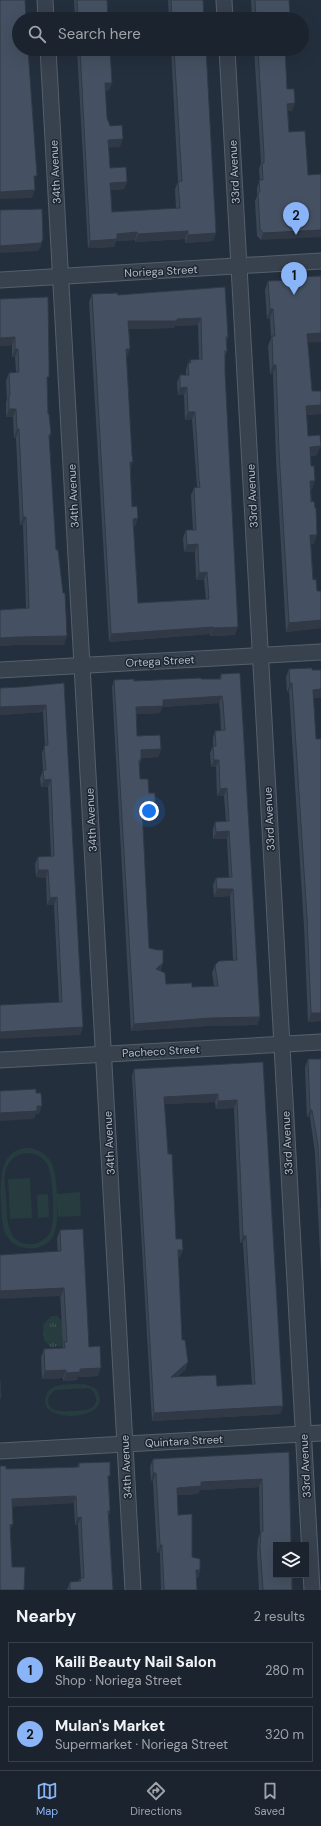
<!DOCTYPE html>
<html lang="en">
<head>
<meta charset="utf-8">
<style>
  :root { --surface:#1b232e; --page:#242b36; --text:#f1f3f6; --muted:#a0a4aa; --line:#39404a; --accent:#8ab4f8 }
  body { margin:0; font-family:"DM Sans",sans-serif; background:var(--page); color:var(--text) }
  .controls { position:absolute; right:12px; bottom:12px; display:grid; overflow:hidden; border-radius:0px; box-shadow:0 4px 16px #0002 }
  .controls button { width:36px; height:36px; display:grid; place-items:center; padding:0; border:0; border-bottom:1px solid var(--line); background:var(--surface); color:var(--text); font:20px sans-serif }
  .you { position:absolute; left:149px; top:811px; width:14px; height:14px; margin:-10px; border:3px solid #fff; border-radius:50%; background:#1a73e8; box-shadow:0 0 0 6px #1a73e833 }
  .badge { display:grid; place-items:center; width:26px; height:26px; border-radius:50%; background:var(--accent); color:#111; font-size:13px; font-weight:700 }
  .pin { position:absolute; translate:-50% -33px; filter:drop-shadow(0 1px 2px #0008) }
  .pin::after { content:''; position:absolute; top:21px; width:14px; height:12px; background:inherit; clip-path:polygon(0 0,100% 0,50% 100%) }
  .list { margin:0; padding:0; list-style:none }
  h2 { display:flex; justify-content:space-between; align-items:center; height:52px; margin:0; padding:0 16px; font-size:17px }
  h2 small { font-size:13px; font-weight:400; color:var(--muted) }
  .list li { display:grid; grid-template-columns:26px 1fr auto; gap:12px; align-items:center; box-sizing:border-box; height:56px; margin:0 8px 8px; padding:0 8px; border:1px solid var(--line); border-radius:0px }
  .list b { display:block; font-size:15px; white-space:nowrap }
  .list p { margin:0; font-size:13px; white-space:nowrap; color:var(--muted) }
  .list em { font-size:13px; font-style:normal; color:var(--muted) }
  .icon { flex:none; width:22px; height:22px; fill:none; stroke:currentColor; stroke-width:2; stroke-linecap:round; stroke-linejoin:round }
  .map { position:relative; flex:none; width:321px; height:1590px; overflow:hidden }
  .search { position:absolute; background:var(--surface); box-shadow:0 4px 16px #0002; left:12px; right:12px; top:12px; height:44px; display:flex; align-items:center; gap:10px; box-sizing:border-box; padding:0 14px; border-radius:22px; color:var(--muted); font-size:15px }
  .sheet { height:180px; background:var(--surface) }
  nav { display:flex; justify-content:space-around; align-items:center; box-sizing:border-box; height:56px; border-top:1px solid var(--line); background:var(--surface); font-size:11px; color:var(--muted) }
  nav a { display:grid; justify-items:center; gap:2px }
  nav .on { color:var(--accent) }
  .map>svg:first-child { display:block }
  .park { fill:url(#park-tufts) }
  .pitch { fill:#263c3f; fill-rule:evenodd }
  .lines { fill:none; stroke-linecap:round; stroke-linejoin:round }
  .minor-casing { stroke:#565f6c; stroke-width:17 }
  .minor { stroke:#38414e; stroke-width:15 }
  .wall { fill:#3b4654; fill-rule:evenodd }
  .shaded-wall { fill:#303945 }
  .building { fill:#455162; stroke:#303945; fill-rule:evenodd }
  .labels { text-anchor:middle; stroke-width:3; stroke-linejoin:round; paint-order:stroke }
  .street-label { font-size:11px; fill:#b4bcc9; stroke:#1d2633 }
</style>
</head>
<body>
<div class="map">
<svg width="321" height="1590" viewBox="0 0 321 1590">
  <defs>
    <pattern id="park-tufts" width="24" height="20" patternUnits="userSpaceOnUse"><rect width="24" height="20" fill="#263c3f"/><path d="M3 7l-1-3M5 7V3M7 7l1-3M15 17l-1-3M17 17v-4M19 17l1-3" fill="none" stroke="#435659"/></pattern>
  </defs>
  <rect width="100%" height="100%" fill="#242f3e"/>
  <!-- park -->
  <polygon class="park" points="51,1316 57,1316 62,1321 63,1346 51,1347 44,1340 43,1325"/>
  <!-- pitch -->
  <g class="pitch">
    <path d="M31 1148C41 1151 48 1155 52 1164 58 1177 60 1226 53 1237 41 1254 14 1252 5 1233 1 1224 2 1212 1 1202 0 1178 0 1147 31 1148ZM26 1153C35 1153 42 1156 47 1164 53 1173 55 1219 51 1230 48 1237 41 1243 33 1244 5 1247 7 1215 6 1196 5 1185 2 1173 9 1163 13 1157 19 1154 26 1153Z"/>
    <polygon points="30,1178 32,1218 10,1219 8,1179"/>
    <polygon points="80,1192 81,1216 58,1217 57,1194"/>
    <polygon points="48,1194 49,1217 38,1218 37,1195"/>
    <path d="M84 1384 95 1388C121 1421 35 1426 46 1396 50 1381 72 1385 84 1384ZM89 1388C96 1392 100 1403 91 1408 87 1411 80 1410 76 1411 64 1411 44 1414 49 1396L55 1390Z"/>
  </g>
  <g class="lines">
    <!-- minor casing -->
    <g class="minor-casing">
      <g id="minor">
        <polyline points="45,0 46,19"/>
        <polyline points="224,0 225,19"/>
        <polyline points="48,49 133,1590"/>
        <polyline points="227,49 312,1590"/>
        <polyline points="0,280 321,261"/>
        <polyline points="0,670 321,652"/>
        <polyline points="0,1060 321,1042"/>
        <polyline points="0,1451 321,1433"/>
      </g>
    </g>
    <!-- minor -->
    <use href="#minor" class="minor"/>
  </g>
  <!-- wall -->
  <g class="wall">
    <polygon points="74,0 107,0 108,19 75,19"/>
    <polygon points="168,0 203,0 204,19 169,19"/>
    <polygon points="251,0 289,0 290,15 289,19 252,19"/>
    <polygon points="77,49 110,49 112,83 109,90 105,91 107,118 120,147 109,147 110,168 127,182 124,189 111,190 112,212 176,208 175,189 178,182 171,49 206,49 216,233 213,241 185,243 185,239 135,242 135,240 116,241 114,247 88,248"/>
    <polygon points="254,49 285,49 287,89 292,111 288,111 289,132 305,131 261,240 257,236 255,201 257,196 257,188 260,180 259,170 261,162"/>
    <polygon points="290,277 308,343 312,391 321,414 307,415 308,436 317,455 310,456 312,490 311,490 314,544 311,544 313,580 317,591 321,591 321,628 286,632 276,460 273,374 270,374 268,346 271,338 270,318 267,319 265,290 268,281 290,280"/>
    <path d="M225 287 228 337 227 340V351L225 356V372L235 635 210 636V634L109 642 89 302 92 294 118 295ZM198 325 199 359 190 360 189 363H188L186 370V375H180L177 383 178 395H184L185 420 192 419 197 486V487L194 488 191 495 193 530H186L183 538 184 552H195L196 580H204L206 599 138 603 133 526H135L138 518 132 507 130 469 126 356H127L130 349 129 329 174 328 175 326Z"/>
    <polygon points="0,299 47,382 48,414 51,434 49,438 56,550 64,645 16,645 0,646 0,610 26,608 23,525 20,525 16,438 14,438 13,417 6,417 6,403 7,399 6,381 9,373 16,372 15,357 12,357 12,345 0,346"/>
    <polygon points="289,669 312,670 316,739 321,739 321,1021 308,1022 304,926 289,692 287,692 286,677"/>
    <path d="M221 674 260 1017 257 1025 207 1026 131 1031 112 687 114 680 134 681 219 679ZM219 703 220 710 221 731H215L213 738V746L210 753 211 767H216L217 796H224L226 821 215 822 213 829V839H227L229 877 216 878 213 885 214 897 230 896 233 961 215 965 212 973 214 986 192 987 166 984 160 971H161L149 948 142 815 153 814 155 806 149 793 140 779 139 766 141 760V758L158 757 161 749 137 736 136 714 160 713 162 707Z"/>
    <polygon points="64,683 83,1027 80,1035 59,1002 54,905 47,905 46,878 36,877 35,864 38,857 51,856 48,787 41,787 40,778 43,771 42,753 45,746 43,712 0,715 0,688 21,687"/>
    <polygon points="308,1059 321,1059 321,1272 315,1153 310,1117 307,1117 305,1067"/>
    <path d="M263 1062 283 1406 280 1414 152 1421 132 1076 134 1069ZM215 1102 216 1109 234 1108 240 1243H243L252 1384 217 1386 177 1377 185 1370 188 1362 182 1340 178 1257H180L183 1250 176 1239 164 1104Z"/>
    <polygon points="60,1230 89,1347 98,1376 78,1377 77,1380 63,1381 63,1378 42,1379 41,1357 44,1349 62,1348 63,1346 57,1238"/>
    <polygon points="289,1452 292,1590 259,1590 257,1554 258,1539 260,1534 259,1487 200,1490 198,1494 177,1495 178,1515 192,1557 200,1570 198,1578 196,1578 197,1590 161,1590 160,1552 157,1553 153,1481 151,1481 150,1467 153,1459"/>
    <polygon points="79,1463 109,1481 110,1511 109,1515 113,1590 67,1590 70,1582 79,1581 80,1578 81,1578 78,1525 75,1525 74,1503 12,1506 10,1532 12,1567 0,1590 6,1469 77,1467"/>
  </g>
  <!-- shaded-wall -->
  <g class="shaded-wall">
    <polygon points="290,15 289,19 282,19 283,16"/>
    <polygon points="105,83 112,83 109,90 102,91"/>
    <polygon points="295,103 292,111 284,111 287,104"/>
    <polygon points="123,139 120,147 106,148 108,140"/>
    <polygon points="127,182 124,189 108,190 110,183"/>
    <polygon points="35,190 32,198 0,199 0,192"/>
    <polygon points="321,230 321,237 261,240 263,233"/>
    <polygon points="188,231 185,239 135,242 138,234"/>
    <polygon points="137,232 135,240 116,241 114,247 88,248 90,241 117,234"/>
    <polygon points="216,233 213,241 185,243 188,235"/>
    <polygon points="43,239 41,247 38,251 0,253 0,246"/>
    <polygon points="270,309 273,309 270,318 267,319"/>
    <polygon points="201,318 198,325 175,326 174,328 126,329 128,321"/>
    <polygon points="321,333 321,342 304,343 307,334"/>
    <polygon points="15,337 12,345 0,346 0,338"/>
    <polygon points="15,349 18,349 15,357 12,357"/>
    <polygon points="126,349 130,349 127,356 123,356"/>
    <polygon points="273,365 276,365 273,374 270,374"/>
    <polygon points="187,387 184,395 178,395 180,388"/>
    <polygon points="321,405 321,414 303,415 306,406"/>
    <polygon points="9,409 16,409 13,417 6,417"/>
    <polygon points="188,412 195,412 192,419 185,420"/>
    <polygon points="17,429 19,429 16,438 14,438"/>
    <polygon points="321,446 317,455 306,456 310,447"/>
    <polygon points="130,462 133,462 130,470"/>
    <polygon points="310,481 315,481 312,490 307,490"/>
    <polygon points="23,517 26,517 23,525 20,525"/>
    <polygon points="138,518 135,526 130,526 133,519"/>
    <polygon points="310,535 317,535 314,544 307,544"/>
    <polygon points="198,544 195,552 184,552 187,545"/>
    <polygon points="207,572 204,580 196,580 199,573"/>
    <polygon points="321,620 321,628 286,632 289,623"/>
    <polygon points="213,627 210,634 109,642 111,634"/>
    <polygon points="238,627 235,635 210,636 213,628"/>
    <polygon points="67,636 64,645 16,645 0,646 0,638 19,637"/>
    <polygon points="292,683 289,692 287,692 290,684"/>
    <polygon points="321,689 321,698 310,698 313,690"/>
    <polygon points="222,696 219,703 162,707 160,713 133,714 136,707 163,700"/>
    <polygon points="46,705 43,712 0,715 0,707"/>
    <polygon points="161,749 158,757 138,758 141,750"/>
    <polygon points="214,760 219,760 216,767 211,767"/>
    <polygon points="51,779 48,787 41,787 44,780"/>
    <polygon points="227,788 224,796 217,796 220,789"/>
    <polygon points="155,806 153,814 139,815 142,807"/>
    <polygon points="229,831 227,839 213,839 216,832"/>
    <polygon points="38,870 48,870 46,878 36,877"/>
    <polygon points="217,889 233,889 230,896 214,897"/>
    <polygon points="57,897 54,905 47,905 50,898"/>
    <polygon points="163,963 161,971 153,977 156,969"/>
    <polygon points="311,1013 321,1013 321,1021 308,1022"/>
    <polygon points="260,1017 257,1025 207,1026 131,1031 134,1024 210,1018"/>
    <polygon points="83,1027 80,1035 0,1039 0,1032"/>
    <polygon points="218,1094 215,1102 161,1104 164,1097"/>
    <polygon points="237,1100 234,1108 216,1109 218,1101"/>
    <polygon points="37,1106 42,1106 39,1114 36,1114 34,1119 0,1121 0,1113"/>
    <polygon points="310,1110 312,1110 310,1117 307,1117"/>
    <polygon points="243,1236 246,1236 243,1243 240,1243"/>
    <polygon points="178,1250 183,1250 180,1257 175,1258"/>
    <polygon points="64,1288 61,1296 0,1299 0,1291"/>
    <polygon points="188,1362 185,1370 168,1385 171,1377"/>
    <polygon points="101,1368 98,1376 78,1377 77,1380 63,1381 66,1373 80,1369"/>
    <polygon points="66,1370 63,1378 42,1379 45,1371"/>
    <polygon points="283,1406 280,1414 152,1421 154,1413"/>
    <polygon points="153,1473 156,1473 153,1481 151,1481"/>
    <polygon points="262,1479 259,1487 200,1490 198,1494 174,1495 177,1488 201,1482"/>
    <polygon points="76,1496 74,1503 9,1507 12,1499"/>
    <polygon points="81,1517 78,1525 75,1525 77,1518"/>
    <polygon points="13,1524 10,1532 10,1525"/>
    <polygon points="160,1545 162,1545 160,1552 157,1553"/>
    <polygon points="196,1570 200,1570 198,1578 193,1578"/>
  </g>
  <!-- building -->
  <g class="building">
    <polygon points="0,0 25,0 26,19 19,19 19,49 28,49 37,176 34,176 35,190 0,192"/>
    <polygon points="77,0 107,0 108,19 78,19"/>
    <polygon points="171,0 203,0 204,19 172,19"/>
    <polygon points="255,0 289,0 290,15 283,16 284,19 256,19"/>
    <polygon points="80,49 110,49 112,83 105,83 107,118 110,126 122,125 123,139 108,140 110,168 126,167 127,182 110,183 112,212 180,208 178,182 182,181 174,49 206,49 216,233 188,235 188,231 138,234 137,232 117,234 117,239 90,241"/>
    <polygon points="258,49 285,49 287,89 294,89 295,103 287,104 289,132 305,131 308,175 321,174 321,230 263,233 260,229 258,194 260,191 259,180 263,180 262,163 264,163 264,155"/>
    <polygon points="42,209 43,239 41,243 0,246 0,210"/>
    <polygon points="321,276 321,333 307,334 312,391 321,391 321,405 306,406 308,436 320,435 321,446 310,447 311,466 314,466 315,481 310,481 311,502 314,501 315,508 316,508 317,535 310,535 313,580 316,579 317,591 321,591 321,620 289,623 279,451 276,365 273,365 272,336 275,336 273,309 270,309 268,281 291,280 290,277"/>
    <path d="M225 287 228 337H226L227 351H225V372L238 627 213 628V627L111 634 92 294 117 293 118 295ZM201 318 202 359 190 360 191 363H188L189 375H180V388L187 387 188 412H195L199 479 200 487 194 488 196 530H186L187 545 198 544 199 573 207 572 209 599 138 603 133 519 138 518 137 506 132 507 130 462H133L132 455 126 349H130L128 321H177V319Z"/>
    <polygon points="48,297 49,364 49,377 47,377 48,414 49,414 51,434 49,435 56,550 58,550 63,593 65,593 67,636 19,637 0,638 0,610 29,608 26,517 23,517 19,429 17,429 16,409 9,409 9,395 10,395 9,373 19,372 18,349 15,349 15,337 0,338 0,299"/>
    <polygon points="312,668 312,670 321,670 321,689 313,690 316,739 321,739 321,1013 311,1013 307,918 292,683 290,684 289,669"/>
    <path d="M240 673 260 1017 210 1018 134 1024 114 680 134 679V681L201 678V679H221V674ZM222 696 223 702 225 730 215 731 216 746H213L214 760H219L220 789 227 788 229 821 215 822 216 832 229 831 232 877 216 878 217 889H233L237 960 219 961 215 965 218 986 192 987V983L166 984 165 973 156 969 163 963V950H157L149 948 142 807 155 806V793H149L148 779H140L139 760H141V750L161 749 160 735 137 736 136 707 163 706V700Z"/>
    <polygon points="64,683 83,1027 0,1032 0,1005 62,1002 57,897 50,898 48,870 38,870 38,857 54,856 51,779 44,780 43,770 46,770 44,746 48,745 46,705 0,707 0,688 21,687"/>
    <polygon points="308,1059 321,1059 321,1208 318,1145 312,1110 310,1110"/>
    <path d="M263 1062 283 1406 154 1413 134 1069ZM218 1094V1101L237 1100 243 1236H246L255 1384 217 1386 216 1375 171 1377 188 1362 185 1340H182L178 1250H183L182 1239H176L172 1154H168L164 1097Z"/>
    <polygon points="36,1089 36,1093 41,1093 42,1106 37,1106 37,1111 0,1113 0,1091"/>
    <polygon points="83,1229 89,1347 100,1346 101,1368 80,1369 80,1372 66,1373 66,1370 45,1371 44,1349 65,1348 64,1342 67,1342 64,1288 0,1291 0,1255 61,1251 60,1230"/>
    <polygon points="0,1380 1,1398 0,1398"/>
    <polygon points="289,1452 291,1545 276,1545 276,1575 292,1575 292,1590 263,1590 260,1546 261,1531 263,1531 262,1479 201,1482 201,1486 177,1488 178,1515 192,1514 192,1557 200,1559 200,1570 196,1570 197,1590 164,1590 162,1545 160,1545 156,1473 153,1473 153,1459"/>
    <polygon points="110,1462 110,1476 108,1476 110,1511 108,1511 113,1590 70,1590 70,1582 81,1581 80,1578 84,1578 81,1517 77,1518 76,1496 12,1499 13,1524 10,1525 12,1567 25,1567 24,1590 0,1590 0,1466 6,1466 6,1469 50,1468 79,1467 79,1463"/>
  </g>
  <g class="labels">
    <!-- street labels -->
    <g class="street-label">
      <text transform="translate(55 172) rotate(-93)" y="4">34th Avenue</text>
      <text transform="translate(234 172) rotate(-93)" y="4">33rd Avenue</text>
      <text transform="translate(161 271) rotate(-3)" y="4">Noriega Street</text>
      <text transform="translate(73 496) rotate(-93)" y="4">34th Avenue</text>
      <text transform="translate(252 496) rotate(-93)" y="4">33rd Avenue</text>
      <text transform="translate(160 661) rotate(-3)" y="4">Ortega Street</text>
      <text transform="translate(269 819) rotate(-93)" y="4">33rd Avenue</text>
      <text transform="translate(91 820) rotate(-93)" y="4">34th Avenue</text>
      <text transform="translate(161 1051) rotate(-3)" y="4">Pacheco Street</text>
      <text transform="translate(109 1143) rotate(-93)" y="4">34th Avenue</text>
      <text transform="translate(287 1143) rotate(-93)" y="4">33rd Avenue</text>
      <text transform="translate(184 1441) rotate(-3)" y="4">Quintara Street</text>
      <text transform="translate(305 1466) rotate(-93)" y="4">33rd Avenue</text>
      <text transform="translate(126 1467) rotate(-93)" y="4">34th Avenue</text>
    </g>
  </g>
</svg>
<div class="controls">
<button><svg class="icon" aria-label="layers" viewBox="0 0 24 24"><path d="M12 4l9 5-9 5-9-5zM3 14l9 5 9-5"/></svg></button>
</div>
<div class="you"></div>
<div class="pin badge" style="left:294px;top:295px">1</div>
<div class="pin badge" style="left:296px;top:235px">2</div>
<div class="search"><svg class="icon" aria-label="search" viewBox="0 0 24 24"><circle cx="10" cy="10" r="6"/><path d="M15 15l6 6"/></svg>Search here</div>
</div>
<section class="sheet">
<h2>Nearby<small>2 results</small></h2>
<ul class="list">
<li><span class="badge">1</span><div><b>Kaili Beauty Nail Salon</b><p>Shop · Noriega Street</p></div><em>280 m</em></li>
<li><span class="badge">2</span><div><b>Mulan's Market</b><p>Supermarket · Noriega Street</p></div><em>320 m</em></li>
</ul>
</section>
<nav>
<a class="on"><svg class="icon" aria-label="map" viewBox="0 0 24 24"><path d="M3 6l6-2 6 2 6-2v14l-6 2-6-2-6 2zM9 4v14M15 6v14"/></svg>Map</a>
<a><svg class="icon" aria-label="directions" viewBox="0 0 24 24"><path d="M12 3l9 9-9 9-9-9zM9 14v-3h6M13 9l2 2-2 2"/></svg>Directions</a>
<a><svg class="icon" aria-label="saved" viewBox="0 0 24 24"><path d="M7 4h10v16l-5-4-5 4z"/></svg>Saved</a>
</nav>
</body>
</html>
